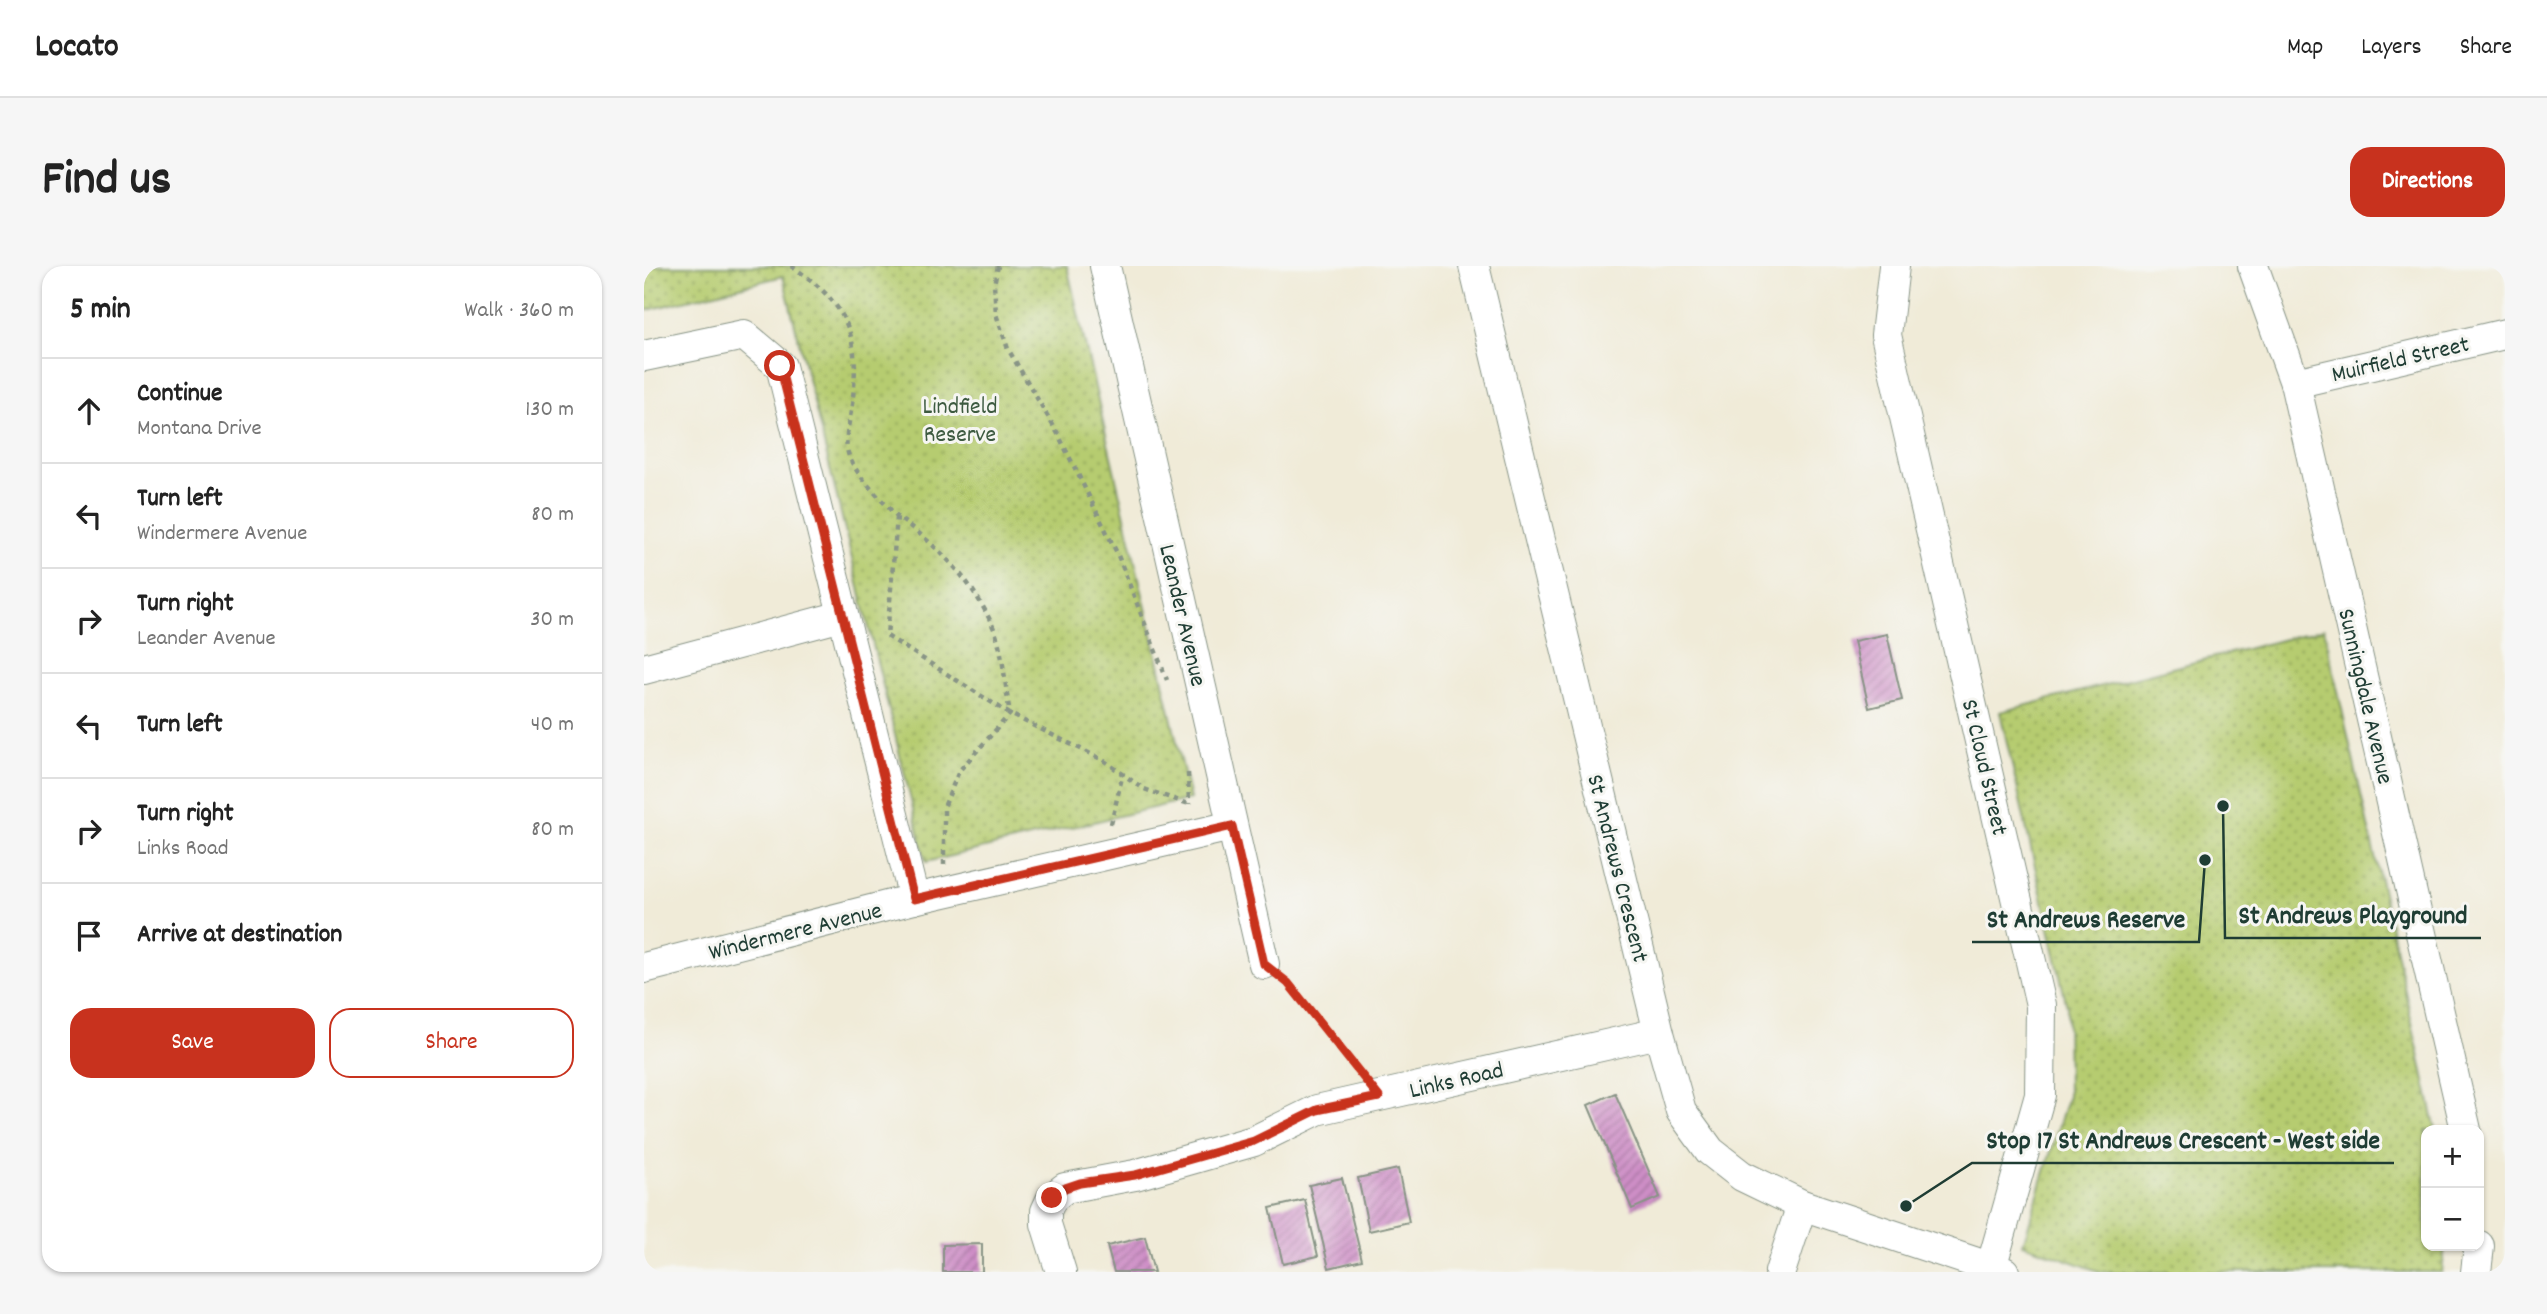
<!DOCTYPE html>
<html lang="en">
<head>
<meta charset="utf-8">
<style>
  :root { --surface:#fff; --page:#f6f6f6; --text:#222; --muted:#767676; --line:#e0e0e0; --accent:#c8321e }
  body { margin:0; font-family:Dekko,sans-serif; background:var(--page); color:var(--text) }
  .controls { position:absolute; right:21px; bottom:21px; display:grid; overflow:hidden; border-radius:14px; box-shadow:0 2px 5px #0004 }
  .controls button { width:63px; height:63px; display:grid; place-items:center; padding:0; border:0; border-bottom:2px solid var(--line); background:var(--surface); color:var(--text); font:35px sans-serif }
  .stop { position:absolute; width:21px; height:21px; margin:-16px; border:5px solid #c8321e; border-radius:50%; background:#fff }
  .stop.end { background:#c8321e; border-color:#fff; box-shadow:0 2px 7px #0008 }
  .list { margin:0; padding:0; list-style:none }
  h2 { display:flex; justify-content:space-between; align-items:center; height:91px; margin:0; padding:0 28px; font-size:30px }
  h2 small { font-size:23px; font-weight:400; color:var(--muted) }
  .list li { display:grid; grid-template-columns:46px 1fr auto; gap:21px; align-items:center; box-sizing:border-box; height:105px; padding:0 28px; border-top:2px solid var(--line) }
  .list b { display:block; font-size:26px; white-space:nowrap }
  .list p { margin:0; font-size:23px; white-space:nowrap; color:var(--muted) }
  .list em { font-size:23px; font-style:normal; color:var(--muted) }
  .actions { display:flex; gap:14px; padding:21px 28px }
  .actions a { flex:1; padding:16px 0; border:2px solid var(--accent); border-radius:21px; text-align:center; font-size:24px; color:var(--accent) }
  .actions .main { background:var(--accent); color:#fff }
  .icon { flex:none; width:38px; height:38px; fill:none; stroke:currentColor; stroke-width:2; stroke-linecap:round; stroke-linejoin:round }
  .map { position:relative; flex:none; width:1861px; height:1006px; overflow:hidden; border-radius:21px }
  header { display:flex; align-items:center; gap:42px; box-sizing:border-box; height:98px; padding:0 35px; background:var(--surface); border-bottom:2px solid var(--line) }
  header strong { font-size:33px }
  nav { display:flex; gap:38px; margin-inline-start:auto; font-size:24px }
  .intro { display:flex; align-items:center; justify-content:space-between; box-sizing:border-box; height:168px; padding:0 42px }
  h1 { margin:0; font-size:49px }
  .button { padding:18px 32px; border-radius:21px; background:var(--accent); color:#fff; font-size:24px; font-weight:700 }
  main { display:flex; gap:42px; padding:0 42px }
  aside { flex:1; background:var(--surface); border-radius:21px; box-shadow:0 2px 5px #0004 }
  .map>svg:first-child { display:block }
  .park { fill:url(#park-dots); stroke:#6a8452; stroke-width:2 }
  .building { fill:url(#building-hatch) }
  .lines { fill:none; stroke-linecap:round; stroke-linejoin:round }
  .minor-casing { stroke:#889486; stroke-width:32 }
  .path { stroke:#889486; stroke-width:4.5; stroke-dasharray:5 5; stroke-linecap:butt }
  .minor { stroke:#fff; stroke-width:30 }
  .route { stroke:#c8321e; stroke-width:9 }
  .labels { text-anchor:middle; stroke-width:6; stroke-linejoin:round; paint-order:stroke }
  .street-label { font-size:24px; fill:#1f3d34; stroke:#f6f6f2 }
  .park-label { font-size:24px; fill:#3d5a40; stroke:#f6f6f2 }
  .leader { fill:none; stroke:#1f3d34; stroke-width:2.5 }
  .callout-dot { fill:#1f3d34; stroke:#f6f6f2; stroke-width:2.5 }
  .callout-label { font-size:26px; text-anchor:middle; font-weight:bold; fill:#1f3d34; stroke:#f6f6f2; stroke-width:6; stroke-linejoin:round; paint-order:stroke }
</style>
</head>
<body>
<header>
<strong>Locato</strong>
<nav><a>Map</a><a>Layers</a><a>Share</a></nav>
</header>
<div class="intro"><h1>Find us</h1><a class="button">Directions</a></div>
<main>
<aside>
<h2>5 min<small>Walk · 360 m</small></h2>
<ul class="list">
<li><svg class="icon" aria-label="ahead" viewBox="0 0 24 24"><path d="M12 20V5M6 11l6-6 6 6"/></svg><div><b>Continue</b><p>Montana Drive</p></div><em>130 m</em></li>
<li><svg class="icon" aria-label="left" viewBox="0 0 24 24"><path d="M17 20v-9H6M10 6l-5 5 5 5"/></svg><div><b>Turn left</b><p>Windermere Avenue</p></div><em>80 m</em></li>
<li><svg class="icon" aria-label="right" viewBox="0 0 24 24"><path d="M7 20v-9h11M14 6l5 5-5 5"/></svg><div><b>Turn right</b><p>Leander Avenue</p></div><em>30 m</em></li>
<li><svg class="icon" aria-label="left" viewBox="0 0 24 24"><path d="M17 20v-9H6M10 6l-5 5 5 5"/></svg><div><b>Turn left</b></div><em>40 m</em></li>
<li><svg class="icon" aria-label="right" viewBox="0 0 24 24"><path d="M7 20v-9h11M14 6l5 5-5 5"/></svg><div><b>Turn right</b><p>Links Road</p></div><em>80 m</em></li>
<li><svg class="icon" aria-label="arrive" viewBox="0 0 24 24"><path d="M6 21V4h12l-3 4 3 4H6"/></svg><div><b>Arrive at destination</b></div></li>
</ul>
<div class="actions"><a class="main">Save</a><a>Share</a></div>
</aside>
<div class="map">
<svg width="1861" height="1006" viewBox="0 0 1861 1006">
  <defs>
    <pattern id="park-dots" width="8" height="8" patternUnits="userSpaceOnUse" patternTransform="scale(1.75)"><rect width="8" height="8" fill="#b6cc70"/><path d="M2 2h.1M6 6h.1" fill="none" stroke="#93a75d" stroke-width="1.8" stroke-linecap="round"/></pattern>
    <pattern id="building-hatch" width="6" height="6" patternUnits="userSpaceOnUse" patternTransform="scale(1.75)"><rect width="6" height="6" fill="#ce8ec6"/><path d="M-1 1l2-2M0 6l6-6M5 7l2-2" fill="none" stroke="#a775a2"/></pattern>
  </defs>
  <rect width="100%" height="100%" fill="#f6f6f2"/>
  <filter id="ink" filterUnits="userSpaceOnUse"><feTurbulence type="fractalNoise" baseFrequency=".0143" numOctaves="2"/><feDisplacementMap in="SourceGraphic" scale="14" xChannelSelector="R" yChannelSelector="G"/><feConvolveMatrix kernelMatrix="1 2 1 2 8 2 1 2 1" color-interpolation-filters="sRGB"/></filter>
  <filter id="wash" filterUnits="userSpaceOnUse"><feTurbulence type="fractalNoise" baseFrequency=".00686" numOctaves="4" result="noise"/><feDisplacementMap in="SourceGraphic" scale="28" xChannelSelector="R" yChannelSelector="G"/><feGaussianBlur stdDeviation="1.57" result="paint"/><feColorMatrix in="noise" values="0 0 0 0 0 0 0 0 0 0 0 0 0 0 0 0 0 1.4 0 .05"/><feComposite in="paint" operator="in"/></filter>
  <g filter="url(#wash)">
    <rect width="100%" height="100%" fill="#f0ebd8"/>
    <!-- park -->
    <g class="park">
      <polygon points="0,0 423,0 546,533 282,596 139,10 0,45"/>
      <polygon points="1680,363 1792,864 1782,864 1782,980 1801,980 1798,1006 1457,1006 1379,978 1424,829 1423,741 1356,446"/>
    </g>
    <g id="blocks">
      <!-- building -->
      <g class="building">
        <polygon points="1243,368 1258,434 1225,442 1210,375"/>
        <polygon points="971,827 1016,931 988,943 944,839"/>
        <polygon points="754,903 765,956 725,965 714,912"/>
        <polygon points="698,912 718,994 685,1002 665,919"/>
        <polygon points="661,934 674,990 639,998 626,942"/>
        <polygon points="501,971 510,1006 470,1006 463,980"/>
        <polygon points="338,978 338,1006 299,1006 299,979"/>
      </g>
    </g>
  </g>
  <g filter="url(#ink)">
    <use href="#blocks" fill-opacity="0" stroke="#889486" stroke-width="2"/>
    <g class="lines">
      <!-- minor casing -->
      <g class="minor-casing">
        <g id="minor">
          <polyline points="461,0 620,698"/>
          <polyline points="830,0 1015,767 1037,845 1066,885 1098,910 1158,939 1360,1006"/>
          <polyline points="1250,0 1242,69 1397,739 1396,829 1347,1002"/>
          <polyline points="1609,0 1651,117 1822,864"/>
          <polyline points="0,90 100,69 137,100 270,633"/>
          <polyline points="1651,117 1861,68"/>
          <polyline points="0,403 198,350"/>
          <polyline points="0,702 270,633 588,560"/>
          <polyline points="417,1006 402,958 402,945 408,932 421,922 491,909 610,875 673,844 1015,767"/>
          <polyline points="1136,1006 1158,939"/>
          <polyline points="1832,1006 1835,980"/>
        </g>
      </g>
      <!-- path -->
      <g class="path">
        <path d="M147 0C207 39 218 75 207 145 205 159 200 174 204 187 211 210 238 233 253 251"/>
        <polyline points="354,0 350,18 352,48 364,83 413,166 473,287 523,414"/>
        <polyline points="544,507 545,538"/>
        <polyline points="467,558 479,507"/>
        <path d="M300 599V541L315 505 366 448C361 421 360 388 350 363 330 316 294 279 253 251L243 370 366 448 459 494 500 523 548 539"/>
        <polyline points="643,716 714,805"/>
      </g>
      <!-- minor -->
      <use href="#minor" class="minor"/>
    </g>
  </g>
  <g class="lines" filter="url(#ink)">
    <!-- route -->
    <polyline class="route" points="136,100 270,633 588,560 620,698 644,717 735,831 673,844 610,875 491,909 436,917 421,922 408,932"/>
  </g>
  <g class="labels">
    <!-- street labels -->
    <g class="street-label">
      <text transform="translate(1756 92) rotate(-13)" y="8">Muirfield Street</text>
      <text transform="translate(540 349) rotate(77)" y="8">Leander Avenue</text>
      <text transform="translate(1723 430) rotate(77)" y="8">Sunningdale Avenue</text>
      <text transform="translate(1342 501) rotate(77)" y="8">St Cloud Street</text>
      <text transform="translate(975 602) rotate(76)" y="8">St Andrews Crescent</text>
      <text transform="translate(151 664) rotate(-14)" y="8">Windermere Avenue</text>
      <text transform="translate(812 813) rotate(-13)" y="8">Links Road</text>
    </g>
    <!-- park labels -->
    <g class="park-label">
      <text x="316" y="147">Lindfield<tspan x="316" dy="28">Reserve</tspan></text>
    </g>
  </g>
  <!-- callouts -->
  <path class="leader" d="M1579 540L1581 672H1837M1561 594L1555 676H1328M1262 940L1328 897H1750"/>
  <g class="callout-dot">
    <circle cx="1579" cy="540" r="7"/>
    <circle cx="1561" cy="594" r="7"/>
    <circle cx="1262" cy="940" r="7"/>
  </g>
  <g class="callout-label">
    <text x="1709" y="657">St Andrews Playground</text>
    <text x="1442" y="661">St Andrews Reserve</text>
    <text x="1539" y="882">Stop 17 St Andrews Crescent - West side</text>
  </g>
</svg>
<div class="controls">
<button>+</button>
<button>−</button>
</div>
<div class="stop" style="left:136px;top:100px"></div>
<div class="stop end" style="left:408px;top:932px"></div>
</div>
</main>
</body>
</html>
